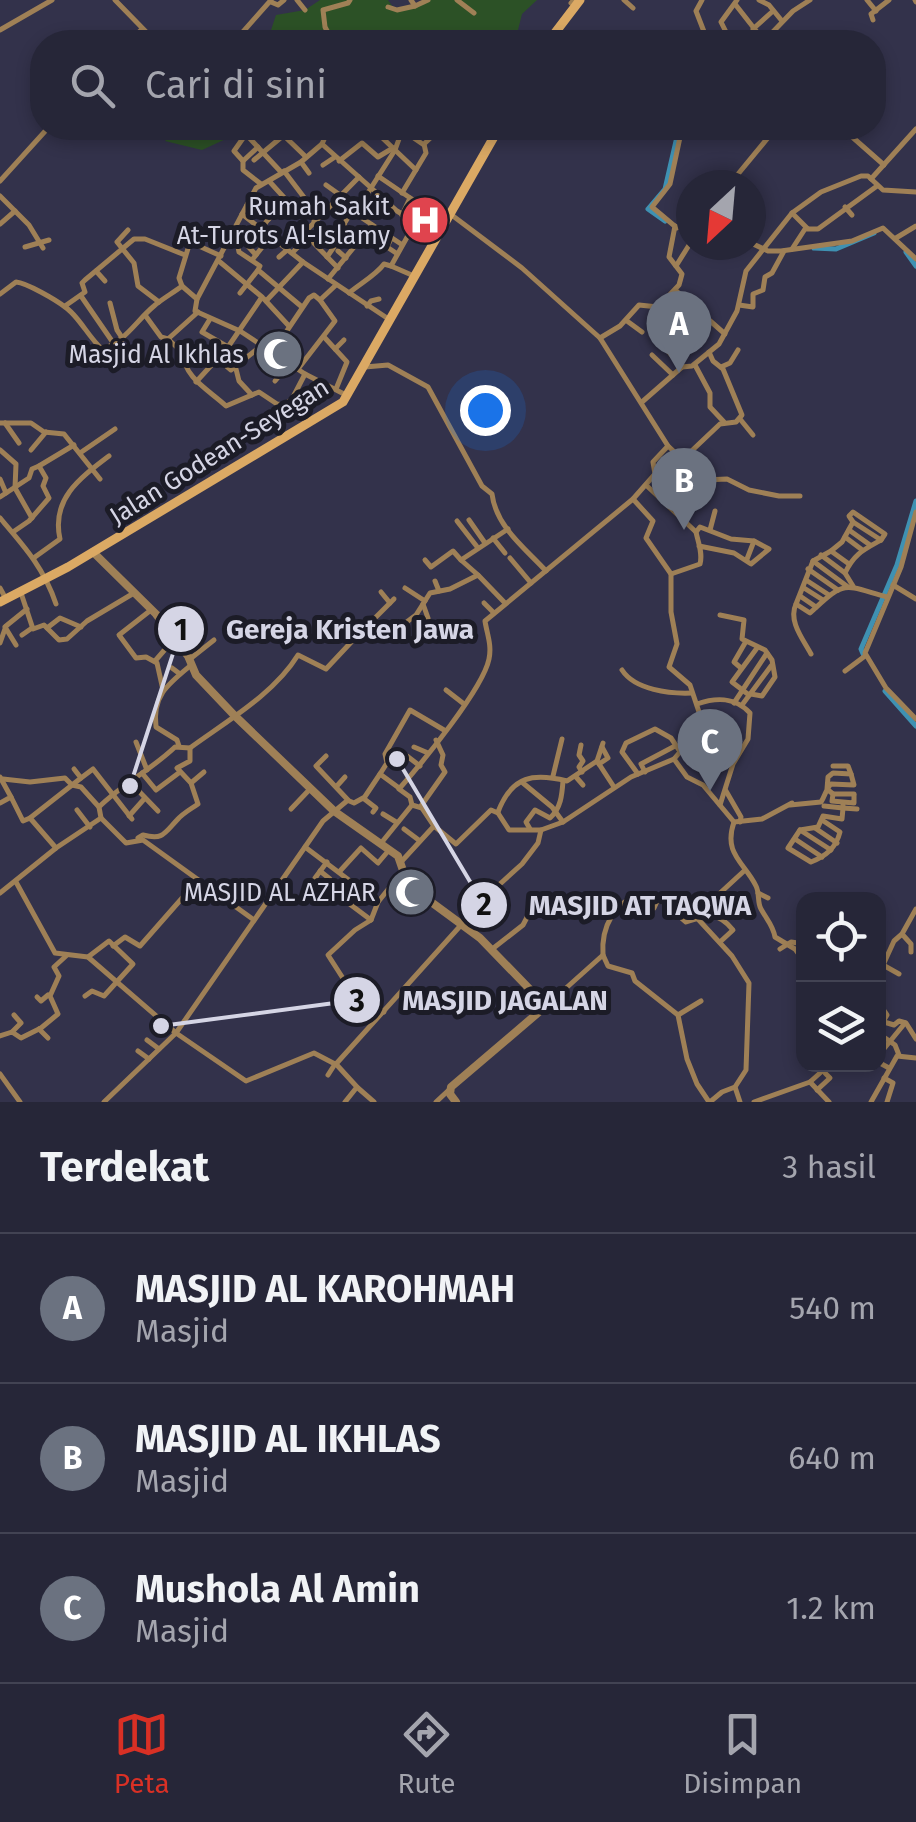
<!DOCTYPE html>
<html lang="id">
<head>
<meta charset="utf-8">
<style>
  :root { --surface:#262638; --page:#323243; --text:#f1f3f6; --muted:#a4a5ae; --line:#424353; --accent:#d93025 }
  body { margin:0; font-family:"Fira Sans",sans-serif; background:var(--page); color:var(--text) }
  .controls { position:absolute; right:30px; bottom:30px; display:grid; overflow:hidden; border-radius:20px; box-shadow:0 5px 15px #0003 }
  .controls button { width:90px; height:90px; display:grid; place-items:center; padding:0; border:0; border-bottom:2px solid var(--line); background:var(--surface); color:var(--text); font:50px sans-serif }
  .compass { position:absolute; left:676px; top:170px; width:90px; height:90px; border-radius:50%; background:var(--surface); box-shadow:0 5px 15px #0003; rotate:206deg }
  .you { position:absolute; left:485px; top:410px; width:35px; height:35px; margin:-25px; border:8px solid #fff; border-radius:50%; background:#1a73e8; box-shadow:0 0 0 15px #1a73e833 }
  .badge { display:grid; place-items:center; width:65px; height:65px; border-radius:50%; background:var(--accent); color:#fff; font-size:32px; font-weight:700 }
  .pin { position:absolute; translate:-50% -82px; filter:drop-shadow(0 2px 5px #0008) }
  .pin::after { content:''; position:absolute; top:52px; width:35px; height:30px; background:inherit; clip-path:polygon(0 0,100% 0,50% 100%) }
  .list { margin:0; padding:0; list-style:none }
  h2 { display:flex; justify-content:space-between; align-items:center; height:130px; margin:0; padding:0 40px; font-size:42px }
  h2 small { font-size:32px; font-weight:400; color:var(--muted) }
  .list li { display:grid; grid-template-columns:65px 1fr auto; gap:30px; align-items:center; box-sizing:border-box; height:150px; padding:0 40px; border-top:2px solid var(--line) }
  .list b { display:block; font-size:38px; white-space:nowrap }
  .list p { margin:0; font-size:32px; white-space:nowrap; color:var(--muted) }
  .list em { font-size:32px; font-style:normal; color:var(--muted) }
  .icon { flex:none; width:55px; height:55px; fill:none; stroke:currentColor; stroke-width:2; stroke-linecap:round; stroke-linejoin:round }
  .map { position:relative; flex:none; width:916px; height:1102px; overflow:hidden }
  .search { position:absolute; background:var(--surface); box-shadow:0 5px 15px #0003; left:30px; right:30px; top:30px; height:110px; display:flex; align-items:center; gap:25px; box-sizing:border-box; padding:0 35px; border-radius:40px; color:var(--muted); font-size:38px }
  .sheet { height:580px; background:var(--surface) }
  nav { display:flex; justify-content:space-around; align-items:center; box-sizing:border-box; height:140px; border-top:2px solid var(--line); background:var(--surface); font-size:28px; color:var(--muted) }
  nav a { display:grid; justify-items:center; gap:5px }
  nav .on { color:var(--accent) }
  .map>svg:first-child { display:block }
  .green { fill:#2c5126 }
  .lines { fill:none; stroke-linecap:round; stroke-linejoin:round }
  .canal { stroke:#3f91b2; stroke-width:5 }
  .minor { stroke:#9f8056; stroke-width:5 }
  .tertiary { stroke:#9f8056; stroke-width:8 }
  .secondary { stroke:#dba964; stroke-width:9 }
  .labels { text-anchor:middle; stroke-width:10; stroke-linejoin:round; paint-order:stroke }
  .poi-label { font-size:25px; fill:#d5d5e5; stroke:#1c1c27; text-anchor:end }
  .street-label { font-size:25px; fill:#d5d5e5; stroke:#1c1c27 }
  .leader { fill:none; stroke:#d5d5e5; stroke-width:4 }
  .callout-dot { fill:#d5d5e5; stroke:#1c1c27; stroke-width:4 }
  .mark-label { font-size:30px; text-anchor:middle; font-weight:bold; fill:#111 }
  .callout-label { font-size:28px; text-anchor:middle; font-weight:bold; fill:#d5d5e5; stroke:#1c1c27; stroke-width:10; stroke-linejoin:round; paint-order:stroke }
</style>
</head>
<body>
<div class="map">
<svg width="916" height="1102" viewBox="0 0 916 1102">
  <rect width="100%" height="100%" fill="#33324b"/>
  <!-- green -->
  <g class="green">
    <polygon points="320,0 388,0 395,10 428,0 537,0 522,14 515,42 267,42 276,15 305,10"/>
    <polygon points="178,128 228,128 228,138 202,150 165,141"/>
  </g>
  <g class="lines">
    <!-- canal -->
    <g class="canal">
      <polyline points="665,221 648,209 665,189 679,128"/>
      <polyline points="814,248 836,249 874,233"/>
      <polyline points="906,252 916,266"/>
      <polyline points="864,656 861,649 897,565 916,501"/>
      <polyline points="885,691 916,726"/>
    </g>
    <!-- minor -->
    <g class="minor">
      <polyline points="115,0 156,42"/>
      <polyline points="297,0 305,10"/>
      <polyline points="411,0 415,6 428,0"/>
      <polyline points="457,0 474,13"/>
      <polyline points="624,0 633,8"/>
      <polyline points="702,0 696,11 708,42"/>
      <polyline points="759,0 769,5 782,21"/>
      <polyline points="867,0 876,11"/>
      <polyline points="915,0 916,2"/>
      <polyline points="271,2 278,5 284,0"/>
      <polyline points="571,3 574,0"/>
      <polyline points="735,4 764,41"/>
      <polyline points="388,7 397,10 415,6"/>
      <polyline points="873,20 871,14 889,0"/>
      <polyline points="753,29 773,11"/>
      <polyline points="0,30 52,0"/>
      <polyline points="129,42 141,30"/>
      <polyline points="234,42 271,0"/>
      <polyline points="333,42 325,27 323,10 348,3 350,0"/>
      <polyline points="731,42 721,22 737,0"/>
      <polyline points="763,42 793,11 810,0"/>
      <polyline points="240,128 281,172"/>
      <polyline points="276,128 306,157"/>
      <polyline points="372,128 395,150 357,210 359,216 401,244"/>
      <polyline points="403,128 395,150 416,170"/>
      <polyline points="422,128 433,134"/>
      <polyline points="682,128 670,184 652,207 677,228 691,215"/>
      <polyline points="842,128 884,165"/>
      <polyline points="402,130 424,145"/>
      <polyline points="246,134 234,151 243,161 243,170 261,184"/>
      <polyline points="322,144 329,128"/>
      <polyline points="254,160 284,135"/>
      <polyline points="243,161 258,147"/>
      <polyline points="339,161 362,143 378,157 393,148"/>
      <polyline points="301,162 309,173"/>
      <polyline points="323,165 335,157"/>
      <polyline points="284,171 306,200 322,212"/>
      <polyline points="378,176 419,204"/>
      <polyline points="871,179 916,129"/>
      <polyline points="0,181 48,128"/>
      <polyline points="269,181 289,203 316,217"/>
      <polyline points="326,185 340,195"/>
      <polyline points="729,185 776,128"/>
      <polyline points="402,193 426,153 424,144 441,128"/>
      <polyline points="0,196 29,225 43,248"/>
      <polyline points="251,196 275,210 261,229"/>
      <polyline points="336,198 351,213 344,224 353,245"/>
      <polyline points="247,205 269,219"/>
      <polyline points="845,207 852,215"/>
      <polyline points="792,213 807,228"/>
      <polyline points="242,214 303,262 390,320"/>
      <polyline points="402,215 410,198"/>
      <polyline points="314,221 329,233"/>
      <polyline points="0,224 15,211"/>
      <polyline points="128,230 117,242 134,263 138,286 159,302"/>
      <polyline points="896,238 916,226"/>
      <polyline points="203,239 210,230 229,236 237,242 239,252 260,266 258,270 302,307"/>
      <polyline points="391,239 387,247 396,253"/>
      <polyline points="245,243 256,255"/>
      <polyline points="751,243 768,251 781,251 852,241 883,228 916,259"/>
      <polyline points="699,245 703,248"/>
      <polyline points="25,247 49,240"/>
      <polyline points="792,249 805,229 818,229 877,186"/>
      <polyline points="338,251 346,258"/>
      <polyline points="292,253 307,238"/>
      <polyline points="279,257 287,250"/>
      <polyline points="327,257 338,241"/>
      <polyline points="252,260 271,236"/>
      <polyline points="391,266 414,276"/>
      <polyline points="676,266 691,242"/>
      <polyline points="338,268 304,233 359,177"/>
      <polyline points="96,271 105,281"/>
      <polyline points="328,279 372,225"/>
      <polyline points="182,286 179,278 190,242 221,256"/>
      <polyline points="675,290 725,334"/>
      <polyline points="240,293 258,270"/>
      <path d="M349 293C361 283 376 275 384 264L391 266 415 223"/>
      <path d="M0 294 16 282C27 283 56 300 65 307 78 315 89 338 102 349 125 342 136 321 154 306 162 299 173 293 182 286L197 299 256 188 301 162 322 144 397 211 436 235"/>
      <polyline points="81,296 114,344"/>
      <polyline points="197,299 195,311 240,331 305,374 346,395"/>
      <polyline points="264,299 288,325"/>
      <polyline points="266,301 303,262"/>
      <polyline points="110,303 117,330 123,339"/>
      <polyline points="739,305 753,307 753,294 763,290 765,277 772,273 784,251"/>
      <polyline points="65,306 85,292 82,283 85,280 134,239 145,239 185,255"/>
      <polyline points="367,306 371,301 379,299"/>
      <polyline points="656,309 661,320 657,328 661,343 682,367"/>
      <polyline points="145,315 161,337 168,339 198,312"/>
      <polyline points="210,319 202,332 228,347"/>
      <polyline points="627,321 642,332"/>
      <polyline points="325,338 347,362 336,389"/>
      <polyline points="600,338 620,326 639,305 658,307 679,285 682,274 669,257 675,226"/>
      <path d="M168 339 183 353C184 378 209 390 226 406L259 392 277 404 284 405 292 399 305 374"/>
      <polyline points="335,349 344,340"/>
      <polyline points="272,353 309,298 314,295 320,300 336,285"/>
      <polyline points="221,354 235,368"/>
      <polyline points="652,355 673,375"/>
      <polyline points="217,358 231,370 261,346"/>
      <polyline points="695,365 710,393 710,407 724,422"/>
      <path d="M365 367 388 365 428 387 482 486 492 494C496 527 526 549 546 571"/>
      <polyline points="721,367 730,363 738,350"/>
      <polyline points="236,369 239,381 252,395"/>
      <polyline points="298,369 335,321 320,300"/>
      <polyline points="275,381 289,364"/>
      <polyline points="196,382 228,347 262,297 220,262"/>
      <polyline points="642,402 682,367 692,366 719,344 737,311 746,271 792,213 821,192 861,176 868,176 883,190 916,192"/>
      <polyline points="740,419 753,435"/>
      <polyline points="0,423 31,423 44,432 64,434 100,479"/>
      <polyline points="5,423 19,443"/>
      <polyline points="668,446 705,480 727,479 749,490 779,496 800,496"/>
      <polyline points="0,450 16,464 15,488 32,518"/>
      <polyline points="31,450 46,432"/>
      <polyline points="80,453 115,429"/>
      <polyline points="682,460 720,424 736,422 742,415 723,369 713,361 709,352"/>
      <polyline points="0,479 6,493"/>
      <polyline points="646,485 696,532"/>
      <polyline points="0,497 29,478 32,469 39,466"/>
      <polyline points="916,512 901,567 865,653 886,688 916,719"/>
      <path d="M0 518C24 546 44 568 56 604"/>
      <polyline points="469,520 485,543"/>
      <polyline points="457,521 478,548"/>
      <path d="M853 522 881 540C863 550 854 554 845 573L853 586"/>
      <polyline points="710,530 715,511"/>
      <polyline points="849,530 870,545"/>
      <polyline points="13,532 29,521 49,498 43,486 46,478 39,466 74,445"/>
      <polyline points="845,537 861,549"/>
      <polyline points="493,538 505,553"/>
      <polyline points="831,551 842,542 853,522 849,516 853,512 885,534 881,540"/>
      <polyline points="821,555 845,573"/>
      <path d="M35 557 60 539C51 499 80 478 109 456"/>
      <polyline points="510,558 531,583"/>
      <polyline points="747,559 754,541"/>
      <polyline points="425,560 431,567 453,551 461,560"/>
      <polyline points="813,561 848,587"/>
      <path d="M849 564 831 551 813 561 796 604 810 613C846 579 843 585 887 597"/>
      <polyline points="808,569 838,590"/>
      <path d="M671 574 700 564C703 553 698 542 696 532L700 527 731 539 754 541 769 549 751 564 734 553 699 546"/>
      <polyline points="478,575 461,560 508,529"/>
      <polyline points="806,580 829,595"/>
      <polyline points="435,581 439,591"/>
      <polyline points="893,585 916,599"/>
      <polyline points="0,588 6,599"/>
      <polyline points="405,588 425,601"/>
      <polyline points="804,588 823,600"/>
      <polyline points="381,592 390,603"/>
      <polyline points="21,593 33,629 44,625 59,640 67,639 87,621 134,593"/>
      <polyline points="800,596 816,607"/>
      <polyline points="484,603 493,612"/>
      <polyline points="423,604 428,618 428,634"/>
      <path d="M796 604C788 621 803 639 811 654"/>
      <polyline points="151,610 119,635 136,658 146,657 157,663 163,690"/>
      <polyline points="720,615 744,620 742,639 765,650 772,660 775,677 762,696 751,694"/>
      <polyline points="373,620 394,599"/>
      <polyline points="5,627 16,645"/>
      <polyline points="47,628 60,618 81,627"/>
      <polyline points="22,635 32,628"/>
      <polyline points="0,643 6,626 27,609"/>
      <polyline points="190,659 214,640"/>
      <polyline points="155,661 174,639"/>
      <polyline points="172,668 180,674"/>
      <polyline points="741,668 734,662 745,643"/>
      <path d="M622 670C635 690 670 694 692 693"/>
      <polyline points="845,671 865,656"/>
      <polyline points="446,690 464,704"/>
      <polyline points="749,695 732,682 757,648"/>
      <polyline points="734,703 767,653"/>
      <path d="M697 704C717 697 735 697 750 713L748 739 733 764 720 805"/>
      <polyline points="742,705 771,666"/>
      <polyline points="699,726 714,740"/>
      <polyline points="136,742 147,770"/>
      <polyline points="581,745 579,755 583,761 579,767 582,772"/>
      <path d="M179 746 177 740 156 727C152 696 168 684 190 666"/>
      <polyline points="414,747 428,753"/>
      <polyline points="326,756 316,766 348,800 323,821 176,1033 246,1081 314,1053 335,1064 328,1075"/>
      <polyline points="401,757 407,756 420,766"/>
      <polyline points="674,759 687,777 703,785 734,822"/>
      <polyline points="597,761 603,743"/>
      <polyline points="599,764 608,758 602,747"/>
      <polyline points="833,766 848,766 851,774"/>
      <polyline points="645,772 641,764 675,746"/>
      <polyline points="142,773 156,790 180,772"/>
      <polyline points="638,774 622,752 626,743 655,729 671,738 679,750"/>
      <polyline points="553,776 562,739"/>
      <polyline points="0,777 11,797 0,803"/>
      <polyline points="576,777 583,785"/>
      <polyline points="81,778 93,769 132,819"/>
      <polyline points="3,779 30,782 65,778 72,785 81,787 99,807"/>
      <polyline points="129,781 158,811"/>
      <polyline points="191,783 204,772"/>
      <polyline points="523,783 552,807 563,822"/>
      <polyline points="336,787 345,777"/>
      <polyline points="399,788 380,774 387,763 385,754 410,710 444,730"/>
      <polyline points="726,791 741,817 740,822"/>
      <polyline points="833,794 832,801 854,803 854,795"/>
      <polyline points="11,797 23,821 30,818 56,848"/>
      <polyline points="364,798 380,774"/>
      <polyline points="347,800 354,803 363,798 376,808 373,812"/>
      <polyline points="412,805 422,808 434,826 456,844 491,810 498,813 509,830 541,830 563,822 631,777 674,759 696,733 701,718 690,685 669,667 677,644 671,612 671,574 646,538 653,521 633,499"/>
      <path d="M790 805 821 802C825 796 826 789 831 784L854 785 851 774 833 773 828 777 827 789 833 794H854"/>
      <polyline points="843,805 843,808 857,809"/>
      <polyline points="421,806 445,772 441,765 443,755 436,740"/>
      <polyline points="291,809 310,789"/>
      <polyline points="77,810 90,827"/>
      <path d="M498 812C512 775 534 773 567 781L597 761 614 787"/>
      <polyline points="383,814 396,822"/>
      <polyline points="129,816 145,798"/>
      <polyline points="30,818 81,778 74,769"/>
      <polyline points="101,818 126,843 143,840 254,920"/>
      <path d="M822 820 840 832C836 848 826 856 811 862L788 848 800 830 818 827 823 816 842 819 843 808 824 806"/>
      <path d="M734 822C723 854 744 862 756 886 760 894 757 902 761 909 767 920 773 925 775 937L795 949 804 961"/>
      <polyline points="734,822 762,819 792,803"/>
      <polyline points="815,828 837,843"/>
      <polyline points="404,829 420,841"/>
      <path d="M530 829 526 822 535 810 550 818C561 808 562 795 563 781"/>
      <polyline points="800,830 831,850"/>
      <path d="M138 838 143 835C163 840 164 834 177 820 183 813 191 809 198 804L191 783 177 768 190 761V748"/>
      <polyline points="795,839 822,857"/>
      <path d="M382 842 412 805 410 797 399 789C421 764 483 689 489 659 492 645 487 634 485 621L633 499 655 474 653 462 668 446 600 338 522 268 449 213"/>
      <polyline points="305,847 378,902"/>
      <polyline points="327,862 315,878 371,920"/>
      <polyline points="401,862 434,826"/>
      <polyline points="320,871 330,879 327,886"/>
      <polyline points="340,871 361,848 378,863 389,850"/>
      <polyline points="16,882 55,953 88,957 176,1033 104,1102"/>
      <polyline points="393,883 405,890"/>
      <path d="M0 893 56 848 101 818 99 807C122 784 151 770 175 747L190 748C227 721 274 694 298 655L326 669 371 621 392 633 416 615 430 593 450 589 478 575 504 602"/>
      <polyline points="758,893 768,898"/>
      <polyline points="654,908 658,899"/>
      <polyline points="697,918 732,956 749,983 746,1070 735,1087"/>
      <polyline points="722,918 731,905 719,894 744,871"/>
      <polyline points="902,934 911,944 911,952"/>
      <polyline points="113,946 125,937 140,946 198,880"/>
      <polyline points="780,949 791,942 798,943"/>
      <polyline points="491,950 523,925 534,904"/>
      <path d="M603 955C601 927 614 901 643 894L663 902 686 922C707 915 718 911 733 930L720 942"/>
      <polyline points="883,965 899,974"/>
      <polyline points="878,976 894,941 902,934 916,909"/>
      <polyline points="85,996 92,991 104,996 133,964 109,941 88,957"/>
      <polyline points="37,997 41,1001 48,995"/>
      <polyline points="878,1002 887,1015 878,1030"/>
      <polyline points="546,1006 603,955 608,966 632,973 635,981 678,1015 687,1059 697,1084 709,1102"/>
      <polyline points="384,1012 346,983 328,955 355,930 371,920 378,902 402,872"/>
      <polyline points="678,1015 701,1001"/>
      <polyline points="884,1022 894,1025 899,1021 906,1023 916,1039"/>
      <polyline points="39,1029 48,1038"/>
      <polyline points="12,1032 21,1023 14,1015"/>
      <polyline points="878,1033 895,1045 899,1055"/>
      <polyline points="0,1036 12,1032 21,1038 41,1028 58,1014 50,996 59,976 54,967 66,956"/>
      <polyline points="147,1040 159,1049"/>
      <polyline points="138,1051 149,1059"/>
      <polyline points="878,1056 905,1023"/>
      <polyline points="878,1062 889,1068"/>
      <polyline points="0,1074 20,1102"/>
      <polyline points="884,1078 893,1083 887,1102"/>
      <polyline points="810,1082 829,1102"/>
      <polyline points="358,1088 374,1102"/>
      <polyline points="817,1090 830,1078 825,1073"/>
      <polyline points="345,1102 357,1087 336,1064 489,894 522,864 538,843 541,830"/>
      <polyline points="436,1102 451,1088"/>
      <polyline points="710,1102 722,1092 735,1087 740,1102"/>
      <polyline points="754,1102 810,1082 830,1064"/>
      <polyline points="871,1102 897,1056 916,1058"/>
    </g>
    <!-- tertiary -->
    <polyline class="tertiary" points="93,552 156,614 188,656 196,675 234,715 334,811 398,856 408,885 480,938 546,1006 451,1087 450,1094 456,1102"/>
    <!-- secondary -->
    <g class="secondary">
      <polyline points="548,42 580,0"/>
      <polyline points="0,602 68,567 343,402 499,128"/>
    </g>
  </g>
  <!-- icons -->
  <defs>
    <g id="hospital-disc" transform="scale(2.5)"><circle r="9.5" fill="#e0444e" stroke="#1c1c27"/><path d="M-5-5h3v3.5h4V-5h3V5h-3V1.5h-4V5h-3Z" fill="#fff"/></g>
    <g id="mosque-disc" transform="scale(2.5)"><circle r="9.5" fill="#6b7280" stroke="#1c1c27"/><path d="M3.5-4.9A6 6 0 1 0 3.5 4.9A5 5 0 1 1 3.5-4.9Z" fill="#fff"/></g>
  </defs>
  <g fill-rule="evenodd">
    <use href="#hospital-disc" x="425" y="220"/>
    <use href="#mosque-disc" x="279" y="354"/>
    <use href="#mosque-disc" x="411" y="892"/>
  </g>
  <g class="labels">
    <!-- poi labels -->
    <g class="poi-label">
      <text x="390" y="215">Rumah Sakit<tspan x="390" dy="29">At-Turots Al-Islamy</tspan></text>
      <text x="244" y="363">Masjid Al Ikhlas</text>
      <text x="376" y="901">MASJID AL AZHAR</text>
    </g>
    <!-- street labels -->
    <g class="street-label">
      <text transform="translate(219 451) rotate(-32)" y="9">Jalan Godean-Seyegan</text>
    </g>
  </g>
  <!-- callouts -->
  <path class="leader" d="M130 786L181 629M397 759L484 905M161 1026L357 1000"/>
  <g class="callout-dot">
    <circle cx="130" cy="786" r="10"/>
    <circle cx="397" cy="759" r="10"/>
    <circle cx="161" cy="1026" r="10"/>
    <circle cx="181" cy="629" r="25"/>
    <circle cx="484" cy="905" r="25"/>
    <circle cx="357" cy="1000" r="25"/>
  </g>
  <g class="mark-label">
    <text x="181" y="640">1</text>
    <text x="484" y="915">2</text>
    <text x="357" y="1011">3</text>
  </g>
  <g class="callout-label">
    <text x="350" y="639">Gereja Kristen Jawa</text>
    <text x="640" y="915">MASJID AT TAQWA</text>
    <text x="505" y="1010">MASJID JAGALAN</text>
  </g>
</svg>
<div class="controls">
<button><svg class="icon" aria-label="locate" viewBox="0 0 24 24"><circle cx="12" cy="12" r="6"/><path d="M12 2v4M12 18v4M2 12h4M18 12h4"/></svg></button>
<button><svg class="icon" aria-label="layers" viewBox="0 0 24 24"><path d="M12 4l9 5-9 5-9-5zM3 14l9 5 9-5"/></svg></button>
</div>
<svg class="compass" viewBox="-18 -18 36 36"><path d="M0-13l5 13h-10z" fill="#e53935"/><path d="M0 13l5-13h-10z" fill="#a4a5ae"/></svg>
<div class="you"></div>
<div class="pin badge" style="left:679px;top:373px;background:#6b7280">A</div>
<div class="pin badge" style="left:684px;top:530px;background:#6b7280">B</div>
<div class="pin badge" style="left:710px;top:791px;background:#6b7280">C</div>
<div class="search"><svg class="icon" aria-label="search" viewBox="0 0 24 24"><circle cx="10" cy="10" r="6"/><path d="M15 15l6 6"/></svg>Cari di sini</div>
</div>
<section class="sheet">
<h2>Terdekat<small>3 hasil</small></h2>
<ul class="list">
<li><span class="badge" style="background:#6b7280">A</span><div><b>MASJID AL KAROHMAH</b><p>Masjid</p></div><em>540 m</em></li>
<li><span class="badge" style="background:#6b7280">B</span><div><b>MASJID AL IKHLAS</b><p>Masjid</p></div><em>640 m</em></li>
<li><span class="badge" style="background:#6b7280">C</span><div><b>Mushola Al Amin</b><p>Masjid</p></div><em>1.2 km</em></li>
</ul>
</section>
<nav>
<a class="on"><svg class="icon" aria-label="map" viewBox="0 0 24 24"><path d="M3 6l6-2 6 2 6-2v14l-6 2-6-2-6 2zM9 4v14M15 6v14"/></svg>Peta</a>
<a><svg class="icon" aria-label="directions" viewBox="0 0 24 24"><path d="M12 3l9 9-9 9-9-9zM9 14v-3h6M13 9l2 2-2 2"/></svg>Rute</a>
<a><svg class="icon" aria-label="saved" viewBox="0 0 24 24"><path d="M7 4h10v16l-5-4-5 4z"/></svg>Disimpan</a>
</nav>
</body>
</html>
